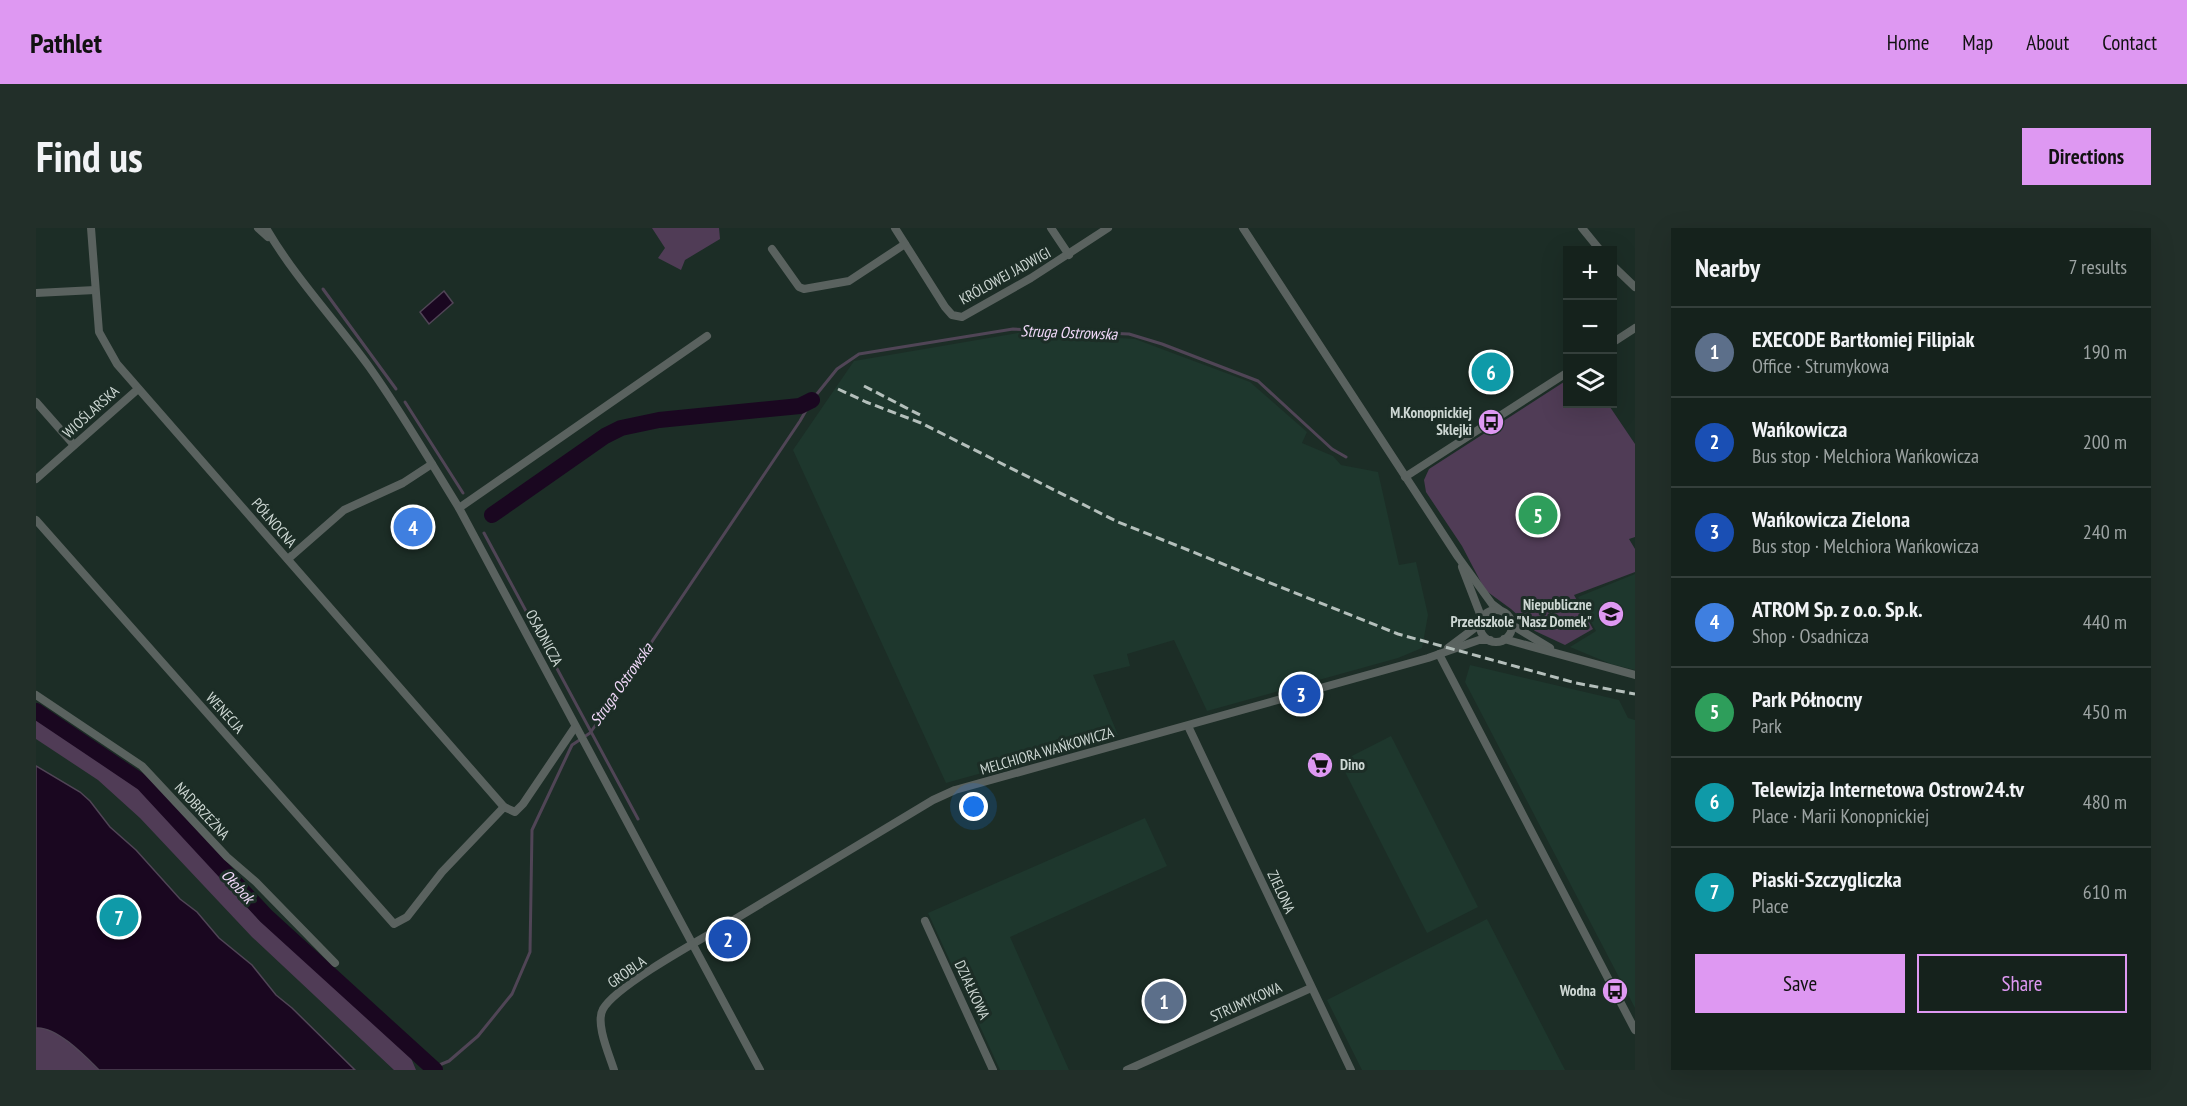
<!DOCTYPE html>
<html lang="en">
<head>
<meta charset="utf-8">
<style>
  :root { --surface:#15221c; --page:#222f29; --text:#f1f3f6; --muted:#9da4a3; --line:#343f3b; --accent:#de98f2 }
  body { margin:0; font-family:"PT Sans Narrow",sans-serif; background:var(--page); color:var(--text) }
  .controls { position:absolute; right:18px; top:18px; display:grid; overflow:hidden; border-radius:0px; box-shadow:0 6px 24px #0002 }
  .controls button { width:54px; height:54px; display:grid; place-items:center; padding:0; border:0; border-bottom:2px solid var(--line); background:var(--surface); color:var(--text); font:30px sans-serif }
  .you { position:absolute; left:938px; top:579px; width:21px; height:21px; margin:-15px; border:4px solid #fff; border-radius:50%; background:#1a73e8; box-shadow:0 0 0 9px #1a73e833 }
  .badge { display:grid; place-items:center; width:39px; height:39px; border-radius:50%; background:var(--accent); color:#fff; font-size:20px; font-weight:700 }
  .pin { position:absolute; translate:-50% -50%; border:3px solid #fff; box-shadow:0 2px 6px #0006 }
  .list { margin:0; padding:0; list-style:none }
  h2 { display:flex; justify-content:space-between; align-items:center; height:78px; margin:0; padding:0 24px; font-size:26px }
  h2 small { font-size:20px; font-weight:400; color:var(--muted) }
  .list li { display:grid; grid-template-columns:39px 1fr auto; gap:18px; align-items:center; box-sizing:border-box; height:90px; padding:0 24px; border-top:2px solid var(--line) }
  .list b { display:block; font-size:22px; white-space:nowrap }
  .list p { margin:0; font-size:20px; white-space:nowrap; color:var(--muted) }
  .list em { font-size:20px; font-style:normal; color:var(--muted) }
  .actions { display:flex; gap:12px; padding:18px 24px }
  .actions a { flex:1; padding:14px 0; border:2px solid var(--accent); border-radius:0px; text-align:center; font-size:21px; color:var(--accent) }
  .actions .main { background:var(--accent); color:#111 }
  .icon { flex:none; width:33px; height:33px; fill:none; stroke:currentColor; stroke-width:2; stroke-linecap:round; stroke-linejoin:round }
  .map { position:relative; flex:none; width:1599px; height:842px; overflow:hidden; border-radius:0px }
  header { display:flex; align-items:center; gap:36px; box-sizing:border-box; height:84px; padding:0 30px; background:var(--accent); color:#111 }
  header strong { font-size:28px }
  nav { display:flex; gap:33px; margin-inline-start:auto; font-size:21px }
  .intro { display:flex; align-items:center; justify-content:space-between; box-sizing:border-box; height:144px; padding:0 36px }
  h1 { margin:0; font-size:42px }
  .button { padding:15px 27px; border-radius:0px; background:var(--accent); color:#111; font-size:21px; font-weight:700 }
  main { display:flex; gap:36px; padding:0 36px }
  aside { flex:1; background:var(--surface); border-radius:0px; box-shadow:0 6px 24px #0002 }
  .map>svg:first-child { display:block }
  .built { fill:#1e372d }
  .green { fill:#503c56 }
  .water { fill:#1a0720; stroke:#504556; stroke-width:1.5 }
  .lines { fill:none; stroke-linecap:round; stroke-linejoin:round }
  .stream { stroke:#504556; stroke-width:3 }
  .river { stroke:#1a0720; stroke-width:16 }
  .minor { stroke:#5a625f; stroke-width:8 }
  .rail { stroke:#b4bfbb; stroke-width:3; stroke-dasharray:9 4.5; stroke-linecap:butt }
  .labels { text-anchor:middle; stroke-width:6; stroke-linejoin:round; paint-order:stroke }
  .street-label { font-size:15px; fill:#cdd7d3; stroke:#1c2d26 }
  .poi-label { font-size:15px; font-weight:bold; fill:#cdd7d3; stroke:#1c2d26; text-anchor:end }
  .water-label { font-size:16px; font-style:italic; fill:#f2d9fa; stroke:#1c2d26 }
</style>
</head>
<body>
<header>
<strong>Pathlet</strong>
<nav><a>Home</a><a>Map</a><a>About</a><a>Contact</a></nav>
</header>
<div class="intro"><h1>Find us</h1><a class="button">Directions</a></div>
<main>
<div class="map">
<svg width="1599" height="842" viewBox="0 0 1599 842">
  <rect width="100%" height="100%" fill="#1c2d26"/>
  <!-- built -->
  <g class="built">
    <polygon points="988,104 1099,111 1214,154 1271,204 1266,215 1297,228 1305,237 1342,244 1363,337 1380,334 1392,387 1386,420 1362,430 1171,483 1138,412 1091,426 1094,438 1057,447 1082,507 910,555 757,222 818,133"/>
    <polygon points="1599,346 1599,442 1575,436 1534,419 1560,403 1542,369"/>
    <polygon points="1434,437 1583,472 1592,490 1599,492 1599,780 1429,454"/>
    <polygon points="1355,508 1442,679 1391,705 1304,534"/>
    <polygon points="1109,590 1131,638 974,709 1033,842 964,842 892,685"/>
    <polygon points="1451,691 1529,842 1326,842 1291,772"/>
  </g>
  <!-- green -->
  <g class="green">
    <polygon points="616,0 683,0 684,11 649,32 645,42 622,30 629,20"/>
    <polygon points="1531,152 1532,176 1572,176 1599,216 1599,309 1593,311 1599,321 1599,344 1538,367 1557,401 1529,417 1499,403 1475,381 1449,362 1426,318 1390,264 1388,252 1393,241"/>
    <polygon points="0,489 104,558 222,691 304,763 375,830 380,842 358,842 216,709 104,590 62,552 0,511"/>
    <path d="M0 800C22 798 48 828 63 842H0Z"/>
  </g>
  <!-- water -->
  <g class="water">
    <polygon points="408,63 417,75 393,96 384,84"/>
    <path d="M0 538 44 564 54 573 74 599 100 622 144 671 161 684 183 710 216 737 240 767 256 780 319 842H63C49 828 20 798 0 800Z"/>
  </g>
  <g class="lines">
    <!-- stream -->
    <g class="stream">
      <polyline points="287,61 360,161"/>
      <polyline points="369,174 427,265"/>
      <polyline points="448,305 602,591"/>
      <polyline points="396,840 413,833 442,808 476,766 494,724 496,602 536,517 554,505 564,491 764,193 776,172 801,141 823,126 977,101 1093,106 1126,116 1222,153 1296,221 1310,229"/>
    </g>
    <!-- river -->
    <g class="river">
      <polyline points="456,287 569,208 585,200 623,192 764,178 776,172"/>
      <polyline points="0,483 107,555 230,688 399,842"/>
    </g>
    <!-- minor -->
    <g class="minor">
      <polyline points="55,0 63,104 81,136 468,579"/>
      <polyline points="222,0 232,9"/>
      <path d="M230 0C259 50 300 93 334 140 366 185 394 233 423 280L724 842"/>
      <polyline points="859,0 909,79 916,87 926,89 995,50 1072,0"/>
      <polyline points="1015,0 1033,27"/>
      <polyline points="1207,0 1422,329 1456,376 1464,382"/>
      <polyline points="1546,0 1564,22"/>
      <polyline points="736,21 763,59 768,61 813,53 869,16"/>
      <polyline points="1576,37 1599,59"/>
      <polyline points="0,65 59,62"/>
      <polyline points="1576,115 1599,100"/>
      <polyline points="0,174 38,217"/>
      <polyline points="1369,249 1532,144"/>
      <polyline points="0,251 102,161"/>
      <polyline points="423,280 671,108"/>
      <polyline points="0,292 358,696 371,689 406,644 468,579 479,584 487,576 539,499"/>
      <polyline points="252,331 308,282 367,255 396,236"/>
      <polyline points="1426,339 1446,391"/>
      <circle cx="1460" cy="398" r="16"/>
      <polyline points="1476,397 1514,420"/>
      <polyline points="1468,411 1599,447"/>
      <polyline points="1412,420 1444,396"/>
      <polyline points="1403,426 1599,802"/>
      <polyline points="0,467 106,538 191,629 220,654 299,735"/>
      <polyline points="1152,498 1315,842"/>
      <polyline points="889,693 957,842"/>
      <path d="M578 842C573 826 559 795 567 781 580 758 660 714 686 699 757 657 827 614 897 572L919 562 1392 430 1443 412H1454"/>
      <polyline points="1091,842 1275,760"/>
    </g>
    <!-- rail -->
    <g class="rail">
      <polyline points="828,158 886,188"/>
      <polyline points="802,161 830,174 885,195 1082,294 1362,406 1540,455 1599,466"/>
    </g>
  </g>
  <!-- icons -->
  <defs>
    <g id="bus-disc" transform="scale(1.35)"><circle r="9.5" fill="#de98f2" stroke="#1c2d26"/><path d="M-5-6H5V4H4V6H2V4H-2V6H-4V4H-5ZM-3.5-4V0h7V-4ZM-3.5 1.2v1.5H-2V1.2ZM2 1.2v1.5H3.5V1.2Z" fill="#111"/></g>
    <g id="school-disc" transform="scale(1.35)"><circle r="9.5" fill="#de98f2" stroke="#1c2d26"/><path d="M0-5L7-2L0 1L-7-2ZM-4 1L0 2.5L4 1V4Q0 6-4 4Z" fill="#111"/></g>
    <g id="supermarket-disc" transform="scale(1.35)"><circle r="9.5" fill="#de98f2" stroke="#1c2d26"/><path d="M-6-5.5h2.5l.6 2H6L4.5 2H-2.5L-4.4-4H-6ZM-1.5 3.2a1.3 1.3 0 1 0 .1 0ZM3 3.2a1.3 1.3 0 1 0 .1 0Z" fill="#111"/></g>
  </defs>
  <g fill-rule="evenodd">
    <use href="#bus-disc" x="1455" y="194"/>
    <use href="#school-disc" x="1575" y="386"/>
    <use href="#supermarket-disc" x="1284" y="537"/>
    <use href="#bus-disc" x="1579" y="763"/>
  </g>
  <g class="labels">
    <!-- street labels -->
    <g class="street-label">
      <text transform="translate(969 48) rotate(-29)" y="5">KRÓLOWEJ JADWIGI</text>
      <text transform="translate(55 184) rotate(-42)" y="5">WIOŚLARSKA</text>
      <text transform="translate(238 295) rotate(49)" y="5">PÓŁNOCNA</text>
      <text transform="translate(508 410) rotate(62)" y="5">OSADNICZA</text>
      <text transform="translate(189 485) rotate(48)" y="5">WENECJA</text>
      <text transform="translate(1011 523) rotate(-16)" y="5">MELCHIORA WAŃKOWICZA</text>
      <text transform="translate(166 583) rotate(47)" y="5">NADBRZEŻNA</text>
      <text transform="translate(1245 664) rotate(65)" y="5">ZIELONA</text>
      <text transform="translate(591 744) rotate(-35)" y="5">GROBLA</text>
      <text transform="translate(936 762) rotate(65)" y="5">DZIAŁKOWA</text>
      <text transform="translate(1210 774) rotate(-24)" y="5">STRUMYKOWA</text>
    </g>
    <!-- poi labels -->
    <g class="poi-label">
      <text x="1436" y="190">M.Konopnickiej<tspan x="1436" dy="17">Sklejki</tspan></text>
      <text x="1556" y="382">Niepubliczne<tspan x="1556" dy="17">Przedszkole "Nasz Domek"</tspan></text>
      <text x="1304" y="542" text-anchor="start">Dino</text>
      <text x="1560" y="768">Wodna</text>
    </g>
    <!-- water labels -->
    <g class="water-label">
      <text transform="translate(1033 104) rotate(2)" y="6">Struga Ostrowska</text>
      <text transform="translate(585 456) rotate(-55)" y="6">Struga Ostrowska</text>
      <text transform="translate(202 658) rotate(47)" y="6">Ołobok</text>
    </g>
  </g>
</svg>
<div class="controls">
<button>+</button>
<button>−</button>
<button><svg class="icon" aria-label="layers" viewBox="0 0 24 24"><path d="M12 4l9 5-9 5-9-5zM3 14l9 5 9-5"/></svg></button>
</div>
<div class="you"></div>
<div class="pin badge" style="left:1128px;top:773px;background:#5c6f8a">1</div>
<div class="pin badge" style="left:692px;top:711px;background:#1a4fb4">2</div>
<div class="pin badge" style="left:1265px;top:466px;background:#1a4fb4">3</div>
<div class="pin badge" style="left:377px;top:299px;background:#3f7fe0">4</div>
<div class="pin badge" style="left:1502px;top:287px;background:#2e9e5b">5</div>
<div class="pin badge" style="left:1455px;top:144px;background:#0f9aa8">6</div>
<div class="pin badge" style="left:83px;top:689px;background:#0f9aa8">7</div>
</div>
<aside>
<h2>Nearby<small>7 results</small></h2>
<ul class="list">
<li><span class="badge" style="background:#5c6f8a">1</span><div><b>EXECODE Bartłomiej Filipiak</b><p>Office · Strumykowa</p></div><em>190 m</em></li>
<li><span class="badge" style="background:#1a4fb4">2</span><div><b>Wańkowicza</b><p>Bus stop · Melchiora Wańkowicza</p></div><em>200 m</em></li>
<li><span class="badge" style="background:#1a4fb4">3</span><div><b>Wańkowicza Zielona</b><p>Bus stop · Melchiora Wańkowicza</p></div><em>240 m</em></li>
<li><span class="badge" style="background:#3f7fe0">4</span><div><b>ATROM Sp. z o.o. Sp.k.</b><p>Shop · Osadnicza</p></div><em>440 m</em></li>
<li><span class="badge" style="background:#2e9e5b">5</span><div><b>Park Północny</b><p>Park</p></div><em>450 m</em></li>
<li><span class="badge" style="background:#0f9aa8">6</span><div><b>Telewizja Internetowa Ostrow24.tv</b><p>Place · Marii Konopnickiej</p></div><em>480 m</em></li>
<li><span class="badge" style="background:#0f9aa8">7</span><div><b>Piaski-Szczygliczka</b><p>Place</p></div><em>610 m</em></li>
</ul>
<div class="actions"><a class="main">Save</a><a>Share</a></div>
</aside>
</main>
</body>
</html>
